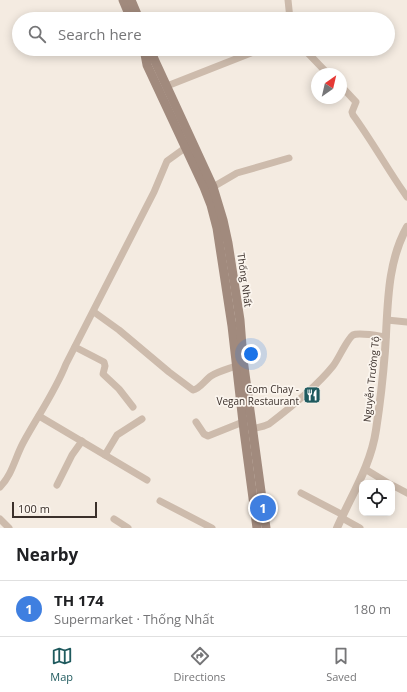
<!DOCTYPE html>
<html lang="en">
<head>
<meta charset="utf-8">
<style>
  :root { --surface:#fff; --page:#f6f6f6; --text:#202124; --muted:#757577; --line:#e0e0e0; --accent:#1f5a5e }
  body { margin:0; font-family:"Open Sans",sans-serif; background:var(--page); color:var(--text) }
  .controls { position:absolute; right:12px; bottom:12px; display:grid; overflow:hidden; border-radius:8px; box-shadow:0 2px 10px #0003 }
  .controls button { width:36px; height:36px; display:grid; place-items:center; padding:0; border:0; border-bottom:1px solid var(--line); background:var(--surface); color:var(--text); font:20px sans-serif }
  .compass { position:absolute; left:311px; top:68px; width:36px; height:36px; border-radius:50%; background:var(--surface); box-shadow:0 2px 10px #0003; rotate:34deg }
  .scale { position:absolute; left:12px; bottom:10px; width:85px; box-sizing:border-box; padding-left:4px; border:2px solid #3b302b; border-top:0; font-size:11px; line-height:14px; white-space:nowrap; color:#3b302b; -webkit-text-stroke:3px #fbf5ee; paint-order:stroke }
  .you { position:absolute; left:251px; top:354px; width:14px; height:14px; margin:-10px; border:3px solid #fff; border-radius:50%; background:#1a73e8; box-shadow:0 0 0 6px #1a73e833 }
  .badge { display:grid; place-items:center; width:26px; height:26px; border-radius:50%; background:var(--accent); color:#fff; font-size:13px; font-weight:700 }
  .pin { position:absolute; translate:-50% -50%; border:2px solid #fff; box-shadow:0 1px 4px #0006 }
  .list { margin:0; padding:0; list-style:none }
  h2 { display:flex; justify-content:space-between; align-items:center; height:52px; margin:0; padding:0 16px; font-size:17px }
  h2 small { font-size:13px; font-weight:400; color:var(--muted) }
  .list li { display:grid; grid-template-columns:26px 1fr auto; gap:12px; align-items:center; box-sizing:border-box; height:56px; padding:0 16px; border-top:1px solid var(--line) }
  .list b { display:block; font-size:15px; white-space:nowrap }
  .list p { margin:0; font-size:13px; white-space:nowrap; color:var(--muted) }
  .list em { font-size:13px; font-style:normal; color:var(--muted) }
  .icon { flex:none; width:22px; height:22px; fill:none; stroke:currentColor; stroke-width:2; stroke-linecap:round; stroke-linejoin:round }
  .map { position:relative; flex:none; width:407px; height:528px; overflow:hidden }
  .search { position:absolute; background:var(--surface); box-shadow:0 2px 10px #0003; left:12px; right:12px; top:12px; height:44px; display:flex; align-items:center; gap:10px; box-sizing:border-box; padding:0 14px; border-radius:22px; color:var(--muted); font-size:15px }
  .sheet { height:108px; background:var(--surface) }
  nav { display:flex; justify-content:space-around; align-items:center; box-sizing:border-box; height:56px; border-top:1px solid var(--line); background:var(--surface); font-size:11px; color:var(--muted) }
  nav a { display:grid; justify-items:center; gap:2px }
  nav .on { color:var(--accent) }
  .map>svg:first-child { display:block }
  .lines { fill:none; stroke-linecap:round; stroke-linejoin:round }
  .minor { stroke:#cdbbac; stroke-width:7 }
  .tertiary { stroke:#cdbbac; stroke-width:8 }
  .secondary { stroke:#a18a7d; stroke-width:9 }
  .labels { text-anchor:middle; stroke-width:3.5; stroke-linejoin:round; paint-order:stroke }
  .street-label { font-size:10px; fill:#3b302b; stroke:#fbf5ee }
  .poi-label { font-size:10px; fill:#3b302b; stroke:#fbf5ee; text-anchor:end }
</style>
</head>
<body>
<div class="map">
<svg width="407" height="528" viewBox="0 0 407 528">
  <rect width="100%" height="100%" fill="#f4ebe1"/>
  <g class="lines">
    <!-- minor -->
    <g class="minor">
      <polyline points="288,0 290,19"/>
      <polyline points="304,49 328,74"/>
      <polyline points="167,86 261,49"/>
      <path d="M341 86 356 102 352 112 353 115C372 141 388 170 407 197"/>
      <polyline points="213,187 237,173 289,158"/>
      <path d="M94 312 119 330 169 372 193 390C200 389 205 380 211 376 219 371 228 369 236 366"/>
      <polyline points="387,320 407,322"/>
      <polyline points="75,347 104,362 105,366 103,374 119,389 133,407"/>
      <polyline points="39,416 147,480"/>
      <polyline points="196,422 204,434 208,436 243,422"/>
      <path d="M252 429 264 426 269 424C290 408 316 387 333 366 338 360 347 339 353 335 359 332 379 336 386 337"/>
      <polyline points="105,455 117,435 142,419"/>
      <polyline points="365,469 388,483"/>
      <polyline points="57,485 72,455 82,441"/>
      <polyline points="392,485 407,493"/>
      <path d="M0 487C12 475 15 458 23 443 37 417 55 392 66 364L154 192 167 161 185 148"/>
      <polyline points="301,493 343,515"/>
      <polyline points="160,501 212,528"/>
      <polyline points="342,518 360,528"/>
      <polyline points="0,519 9,528"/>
      <polyline points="114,519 128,528"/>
    </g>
    <!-- tertiary -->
    <path class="tertiary" d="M337 528C351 496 371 465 376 430 380 404 383 377 385 351 388 310 386 264 407 227"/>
    <!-- secondary -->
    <g class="secondary">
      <polyline points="123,0 131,19"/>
      <polyline points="131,0 139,19"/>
      <polyline points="144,49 147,65 204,187 211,205 217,228 232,326 244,431 257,528"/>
      <polyline points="151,49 154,59 213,187 223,220 228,243 240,320 243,359 266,528"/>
    </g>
  </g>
  <!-- icons -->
  <defs>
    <g id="restaurant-square" transform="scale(0.9)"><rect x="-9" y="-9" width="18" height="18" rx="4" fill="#1f5a5e" stroke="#fbf5ee"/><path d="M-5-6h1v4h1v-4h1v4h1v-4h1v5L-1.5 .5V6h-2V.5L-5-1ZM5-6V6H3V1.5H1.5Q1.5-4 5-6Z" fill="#fff"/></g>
  </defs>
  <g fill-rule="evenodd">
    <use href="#restaurant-square" x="312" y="395"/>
  </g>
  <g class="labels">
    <!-- street labels -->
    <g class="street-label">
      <text transform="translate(245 280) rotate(82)" y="4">Thống Nhất</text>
      <text transform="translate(371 379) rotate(-84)" y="4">Nguyễn Trường Tộ</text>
    </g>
    <!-- poi labels -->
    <g class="poi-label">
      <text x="299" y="393">Com Chay -<tspan x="299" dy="12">Vegan Restaurant</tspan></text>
    </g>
  </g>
</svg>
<div class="controls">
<button><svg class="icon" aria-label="locate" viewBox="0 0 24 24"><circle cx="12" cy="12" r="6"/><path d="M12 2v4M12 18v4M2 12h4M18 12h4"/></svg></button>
</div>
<svg class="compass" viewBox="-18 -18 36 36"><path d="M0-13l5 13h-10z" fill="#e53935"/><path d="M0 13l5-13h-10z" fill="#757577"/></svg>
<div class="scale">100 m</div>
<div class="you"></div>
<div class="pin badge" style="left:263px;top:508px;background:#3f7fe0">1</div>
<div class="search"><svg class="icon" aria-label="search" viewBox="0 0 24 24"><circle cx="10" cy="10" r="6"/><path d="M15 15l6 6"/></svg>Search here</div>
</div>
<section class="sheet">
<h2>Nearby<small></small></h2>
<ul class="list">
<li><span class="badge" style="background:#3f7fe0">1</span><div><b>TH 174</b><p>Supermarket · Thống Nhất</p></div><em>180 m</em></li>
</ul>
</section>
<nav>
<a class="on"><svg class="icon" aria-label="map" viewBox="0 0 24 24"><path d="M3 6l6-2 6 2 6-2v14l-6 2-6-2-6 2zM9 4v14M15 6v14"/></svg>Map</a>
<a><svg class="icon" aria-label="directions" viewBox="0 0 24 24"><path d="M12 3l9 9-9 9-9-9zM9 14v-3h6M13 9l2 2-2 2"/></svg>Directions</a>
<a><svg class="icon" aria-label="saved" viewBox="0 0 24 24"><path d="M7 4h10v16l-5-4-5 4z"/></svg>Saved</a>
</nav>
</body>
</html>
